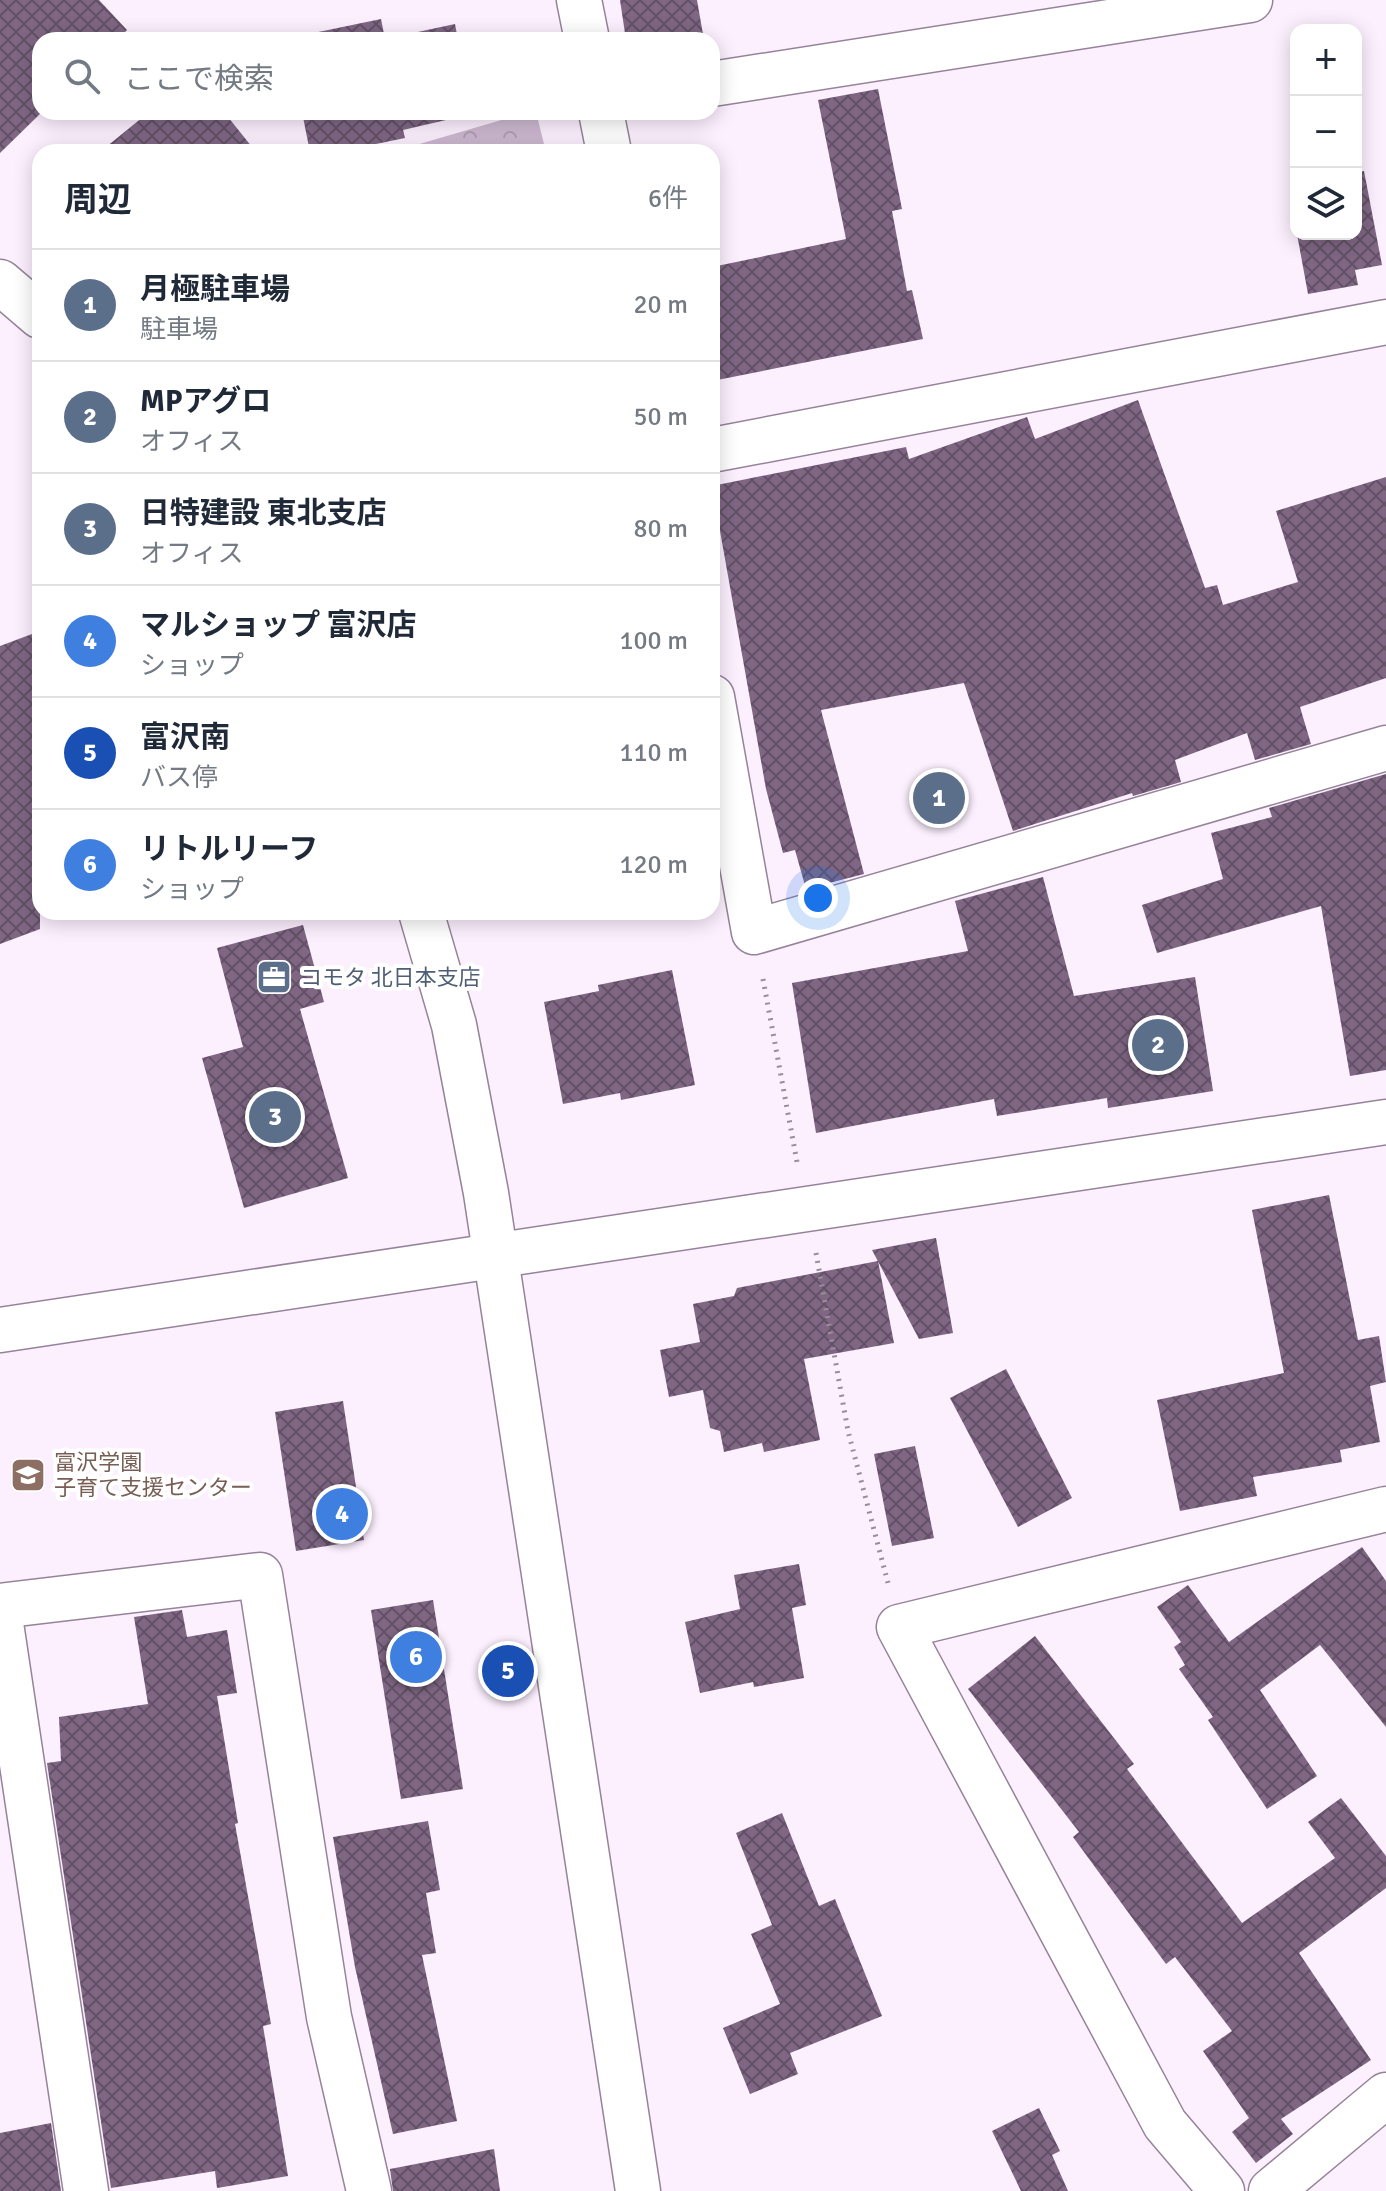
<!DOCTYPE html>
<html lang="ja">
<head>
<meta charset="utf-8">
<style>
  :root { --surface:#fff; --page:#f2f2f3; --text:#1f2937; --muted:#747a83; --line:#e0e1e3; --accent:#7c3aed }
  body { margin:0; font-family:Signika,"Noto Sans JP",sans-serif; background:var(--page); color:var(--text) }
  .controls { position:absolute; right:24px; top:24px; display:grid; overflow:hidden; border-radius:16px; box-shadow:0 4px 20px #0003 }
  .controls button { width:72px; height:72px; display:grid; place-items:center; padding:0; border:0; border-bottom:2px solid var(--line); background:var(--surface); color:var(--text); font:40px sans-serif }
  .you { position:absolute; left:818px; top:898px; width:28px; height:28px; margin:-20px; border:6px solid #fff; border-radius:50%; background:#1a73e8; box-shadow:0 0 0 12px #1a73e833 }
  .badge { display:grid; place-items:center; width:52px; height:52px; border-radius:50%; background:var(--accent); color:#fff; font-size:26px; font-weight:700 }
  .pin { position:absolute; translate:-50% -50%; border:4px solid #fff; box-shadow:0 2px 8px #0006 }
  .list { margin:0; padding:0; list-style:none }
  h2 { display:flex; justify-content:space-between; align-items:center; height:104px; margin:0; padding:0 32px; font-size:34px }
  h2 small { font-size:26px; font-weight:400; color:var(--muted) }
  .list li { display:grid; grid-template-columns:52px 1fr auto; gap:24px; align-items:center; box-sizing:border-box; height:112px; padding:0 32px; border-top:2px solid var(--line) }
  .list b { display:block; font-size:30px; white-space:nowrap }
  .list p { margin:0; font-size:26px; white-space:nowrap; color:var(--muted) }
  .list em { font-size:26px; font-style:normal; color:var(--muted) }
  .icon { flex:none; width:44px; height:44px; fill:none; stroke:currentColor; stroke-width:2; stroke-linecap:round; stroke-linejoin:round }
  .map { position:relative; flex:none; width:1386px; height:2191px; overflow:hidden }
  .search { position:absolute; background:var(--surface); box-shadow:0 4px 20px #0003; left:32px; top:32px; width:688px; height:88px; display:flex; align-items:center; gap:20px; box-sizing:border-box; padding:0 28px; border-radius:24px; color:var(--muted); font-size:30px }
  .panel { position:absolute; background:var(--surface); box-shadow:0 4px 20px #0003; left:32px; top:144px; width:688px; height:776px; border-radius:24px }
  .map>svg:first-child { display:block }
  .park { fill:url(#park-crowns) }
  .building { fill:url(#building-cross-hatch) }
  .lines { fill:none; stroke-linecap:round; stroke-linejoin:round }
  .minor-casing { stroke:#96839a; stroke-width:47 }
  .tertiary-casing { stroke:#96839a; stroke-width:47 }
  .path { stroke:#988e9a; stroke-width:5; stroke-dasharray:2 6; stroke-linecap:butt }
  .minor { stroke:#fff; stroke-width:44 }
  .tertiary { stroke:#fff; stroke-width:44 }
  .labels { text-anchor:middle; stroke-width:8; stroke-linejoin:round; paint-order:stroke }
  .service-label { font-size:22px; fill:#4e5e75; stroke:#fff; text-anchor:start }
  .education-label { font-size:22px; fill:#785e54; stroke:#fff; text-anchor:start }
</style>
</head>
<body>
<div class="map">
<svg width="1386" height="2191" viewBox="0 0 1386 2191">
  <defs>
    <pattern id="park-crowns" width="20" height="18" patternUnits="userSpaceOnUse" patternTransform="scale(2)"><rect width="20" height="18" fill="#ccb8d0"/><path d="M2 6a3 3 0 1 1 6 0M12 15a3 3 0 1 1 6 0" fill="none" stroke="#b09eb3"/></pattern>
    <pattern id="building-cross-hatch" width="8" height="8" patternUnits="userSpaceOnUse" patternTransform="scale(2)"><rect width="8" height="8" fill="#7f6784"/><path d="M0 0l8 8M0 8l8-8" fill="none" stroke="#635067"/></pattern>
  </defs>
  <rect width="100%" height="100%" fill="#fceffe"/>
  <!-- park -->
  <polygon class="park" points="529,112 536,112 546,152 392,152"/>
  <!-- building -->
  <g class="building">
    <polygon points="0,0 99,0 127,30 117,40 40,40 42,112 0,153"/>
    <polygon points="620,0 697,0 704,40 626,40"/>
    <polygon points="381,19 385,39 455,24 458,40 305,40 304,35"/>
    <polygon points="878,89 902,209 892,211 907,291 912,290 923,339 712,381 712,267 846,239 818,100"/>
    <polygon points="149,112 224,112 256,152 100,152"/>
    <polygon points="302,112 475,112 476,113 403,130 405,138 337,152 310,152"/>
    <polygon points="1364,171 1382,265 1355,270 1358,285 1308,294 1297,234 1356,234 1356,172"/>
    <polygon points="1138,400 1205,588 1217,585 1223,605 1298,582 1276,511 1386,477 1386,678 1300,707 1311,744 1255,760 1247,733 1175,760 1181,782 1133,796 1132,793 1013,831 964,683 821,710 864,874 806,889 795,850 783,853 766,789 712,486 906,447 909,459 1027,417 1035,439"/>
    <polygon points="40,631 40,929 0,944 0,646"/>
    <polygon points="1386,774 1386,1070 1350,1076 1321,906 1157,953 1142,905 1223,879 1211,833 1272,817 1269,808"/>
    <polygon points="1043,877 1074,996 1195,977 1213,1091 1108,1108 1107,1098 997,1116 994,1099 816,1133 792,983 968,951 955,901"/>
    <polygon points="303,925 324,1002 300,1009 348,1178 244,1208 202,1058 243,1047 217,948"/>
    <polygon points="672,970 695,1085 621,1100 620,1093 563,1104 544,1002 599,991 598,985"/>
    <polygon points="1329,1195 1358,1340 1379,1336 1386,1382 1370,1386 1380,1442 1340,1450 1342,1462 1253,1477 1257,1496 1180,1511 1157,1400 1284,1373 1252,1210"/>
    <polygon points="936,1238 953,1333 919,1339 872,1250"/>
    <polygon points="878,1261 894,1343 804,1359 820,1440 764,1452 762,1443 724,1452 720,1431 710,1428 703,1390 669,1397 660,1350 700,1342 693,1304 734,1296 737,1288"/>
    <polygon points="1006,1369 1072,1498 1018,1527 950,1398"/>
    <polygon points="343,1401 364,1540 296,1551 275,1412"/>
    <polygon points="915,1446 934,1538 892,1546 874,1454"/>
    <polygon points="1362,1547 1386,1581 1386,1727 1320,1645 1260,1690 1317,1776 1267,1809 1208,1720 1213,1717 1179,1669 1185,1665 1174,1647 1181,1642 1157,1607 1188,1585 1229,1642"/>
    <polygon points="799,1564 806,1605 792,1608 804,1678 754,1687 753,1682 700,1693 685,1622 740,1609 734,1575"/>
    <polygon points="433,1600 463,1789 401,1799 371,1610"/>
    <polygon points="182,1610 187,1637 227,1630 237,1693 217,1696 238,1823 235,1824 271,2024 263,2026 288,2176 217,2188 215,2171 111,2188 47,1763 61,1761 59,1717 148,1704 134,1617"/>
    <polygon points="1035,1636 1134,1764 1127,1769 1242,1923 1335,1858 1308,1822 1341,1798 1386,1856 1386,1888 1299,1953 1371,2060 1281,2119 1293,2134 1256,2163 1232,2132 1249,2118 1203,2051 1232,2031 1175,1957 1166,1964 1073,1837 1079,1832 968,1689"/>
    <polygon points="782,1813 819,1906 835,1899 882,2016 790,2053 798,2074 750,2094 723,2028 780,2004 751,1934 772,1925 736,1833"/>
    <polygon points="428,1821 440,1890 426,1893 436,1953 422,1955 457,2121 393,2134 355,1967 333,1837"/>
    <polygon points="1039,2108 1060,2151 1052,2155 1068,2191 1021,2191 992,2131"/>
    <polygon points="51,2123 61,2191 0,2191 0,2133"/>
    <polygon points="494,2149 500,2191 393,2191 390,2169"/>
  </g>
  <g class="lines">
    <!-- minor casing -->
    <g class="minor-casing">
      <g id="minor">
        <polyline points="579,0 587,40"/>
        <polyline points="712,84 1250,0"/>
        <polyline points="601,112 609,152"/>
        <polyline points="712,450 1386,322"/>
        <polyline points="712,697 754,932 1386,748"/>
        <polyline points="0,1606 260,1575 329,2017 369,2191"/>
        <polyline points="0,1617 86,2191"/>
        <polyline points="1222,2191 1165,2124 899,1627 1386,1509"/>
        <polyline points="1271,2191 1386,2095"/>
      </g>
    </g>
    <!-- tertiary casing -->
    <g class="tertiary-casing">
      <g id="tertiary">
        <polyline points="0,282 40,316"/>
        <polyline points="421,912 454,1025 486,1193 638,2191"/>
        <polyline points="0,1330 1386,1122"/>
      </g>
    </g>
    <!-- path -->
    <g class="path">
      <polyline points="763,979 797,1162"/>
      <polyline points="816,1253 848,1431 888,1583"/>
    </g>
    <!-- minor -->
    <use href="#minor" class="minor"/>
    <!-- tertiary -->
    <use href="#tertiary" class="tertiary"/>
  </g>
  <!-- icons -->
  <defs>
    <g id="office-square" transform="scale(1.8)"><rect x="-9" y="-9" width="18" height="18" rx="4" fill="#5c6f8a" stroke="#fff"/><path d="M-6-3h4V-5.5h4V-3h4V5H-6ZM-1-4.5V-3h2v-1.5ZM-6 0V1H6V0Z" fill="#fff"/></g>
    <g id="school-square" transform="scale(1.8)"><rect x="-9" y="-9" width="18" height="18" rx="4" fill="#8d6e63" stroke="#fff"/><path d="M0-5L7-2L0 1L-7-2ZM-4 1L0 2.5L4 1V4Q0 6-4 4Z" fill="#fff"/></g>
  </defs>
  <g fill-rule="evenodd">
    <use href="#office-square" x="274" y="977"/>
    <use href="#school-square" x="28" y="1475"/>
  </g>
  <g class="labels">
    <!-- service labels -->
    <g class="service-label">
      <text x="300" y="985">コモタ 北日本支店</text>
    </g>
    <!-- education labels -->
    <g class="education-label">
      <text x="54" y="1470">富沢学園<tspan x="54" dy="25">子育て支援センター</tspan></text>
    </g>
  </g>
</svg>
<div class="controls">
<button>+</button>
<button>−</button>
<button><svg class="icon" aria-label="layers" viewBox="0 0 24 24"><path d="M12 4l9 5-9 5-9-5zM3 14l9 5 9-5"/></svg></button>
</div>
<div class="you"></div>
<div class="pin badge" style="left:939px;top:798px;background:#5c6f8a">1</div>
<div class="pin badge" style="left:1158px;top:1045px;background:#5c6f8a">2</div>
<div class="pin badge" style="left:275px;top:1117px;background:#5c6f8a">3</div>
<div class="pin badge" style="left:342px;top:1514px;background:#3f7fe0">4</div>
<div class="pin badge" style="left:508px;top:1671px;background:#1a4fb4">5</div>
<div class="pin badge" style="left:416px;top:1657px;background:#3f7fe0">6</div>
<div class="search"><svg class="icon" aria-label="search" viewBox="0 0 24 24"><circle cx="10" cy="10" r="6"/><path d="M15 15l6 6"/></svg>ここで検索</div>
<section class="panel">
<h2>周辺<small>6件</small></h2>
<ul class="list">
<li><span class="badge" style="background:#5c6f8a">1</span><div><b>月極駐車場</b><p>駐車場</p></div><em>20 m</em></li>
<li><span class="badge" style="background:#5c6f8a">2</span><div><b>MPアグロ</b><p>オフィス</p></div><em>50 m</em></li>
<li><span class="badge" style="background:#5c6f8a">3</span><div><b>日特建設 東北支店</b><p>オフィス</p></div><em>80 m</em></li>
<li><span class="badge" style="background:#3f7fe0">4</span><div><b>マルショップ 富沢店</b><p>ショップ</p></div><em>100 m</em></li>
<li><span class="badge" style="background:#1a4fb4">5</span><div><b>富沢南</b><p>バス停</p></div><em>110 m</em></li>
<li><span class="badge" style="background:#3f7fe0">6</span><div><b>リトルリーフ</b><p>ショップ</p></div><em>120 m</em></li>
</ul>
</section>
</div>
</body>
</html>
